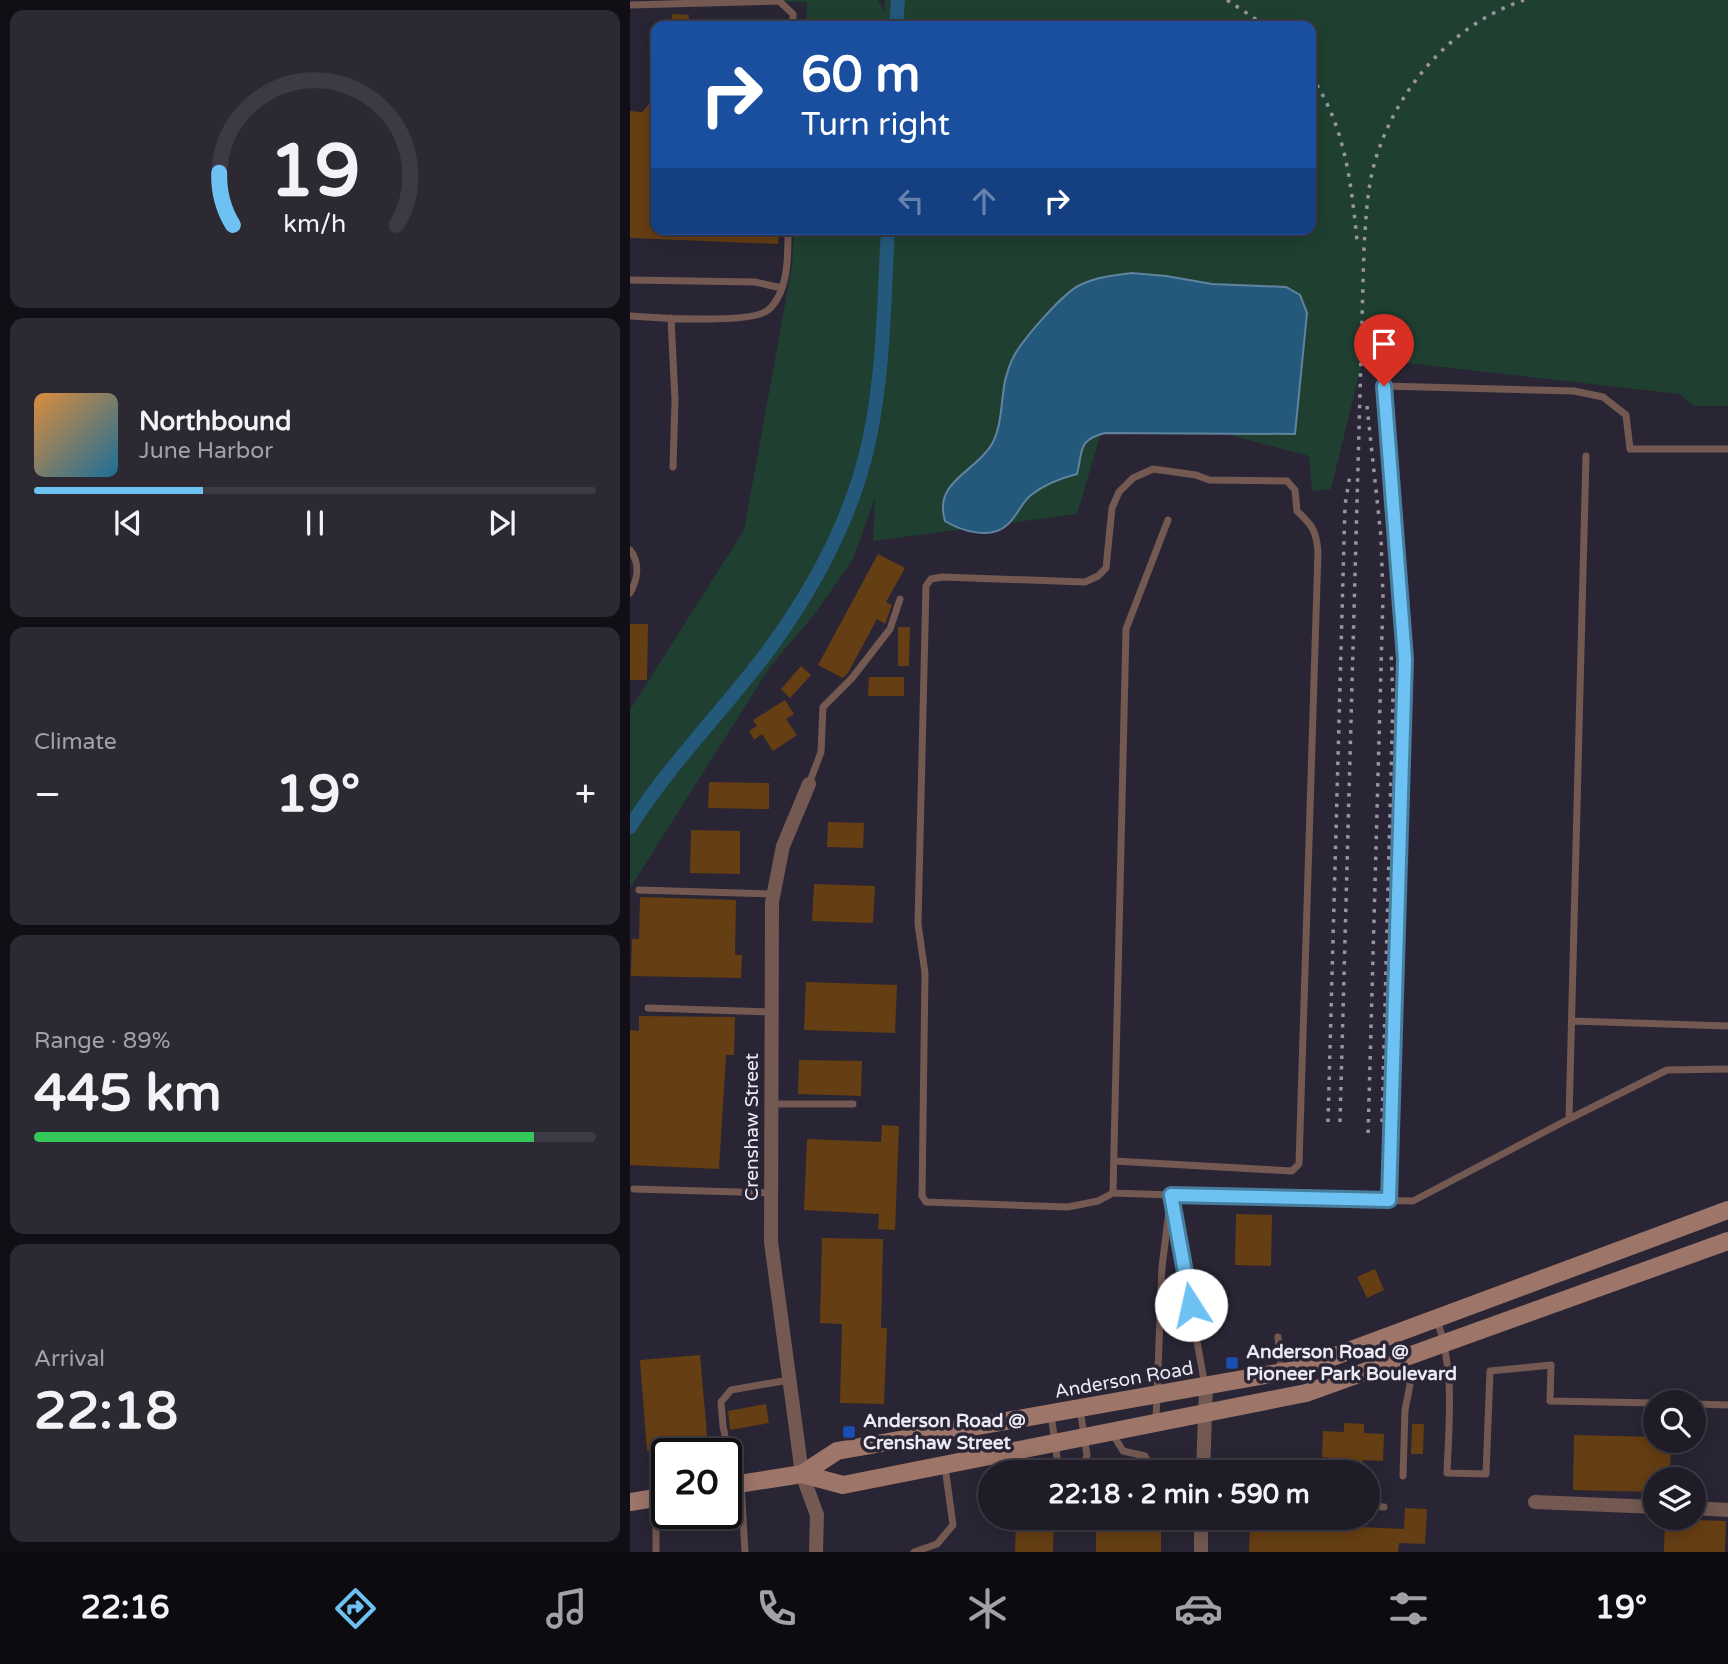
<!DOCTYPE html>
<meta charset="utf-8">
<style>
:root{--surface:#1f1c27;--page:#2c2933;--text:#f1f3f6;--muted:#a1a1a7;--line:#3c3a44;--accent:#6dc2f3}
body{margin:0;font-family:"Varela Round",sans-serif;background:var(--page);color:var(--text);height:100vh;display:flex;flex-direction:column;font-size:26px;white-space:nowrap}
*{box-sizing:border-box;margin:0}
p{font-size:23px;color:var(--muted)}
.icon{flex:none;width:38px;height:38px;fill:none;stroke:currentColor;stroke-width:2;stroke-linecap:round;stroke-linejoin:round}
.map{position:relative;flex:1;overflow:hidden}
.side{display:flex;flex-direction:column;gap:10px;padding:10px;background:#110f15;width:630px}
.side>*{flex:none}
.top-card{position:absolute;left:21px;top:21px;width:665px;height:214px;border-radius:14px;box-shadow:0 4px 18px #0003,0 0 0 2px var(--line);background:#1a4fa0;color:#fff;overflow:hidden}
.controls{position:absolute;left:1013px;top:1390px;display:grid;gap:14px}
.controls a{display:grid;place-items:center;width:63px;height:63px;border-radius:50%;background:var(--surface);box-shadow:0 4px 18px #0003,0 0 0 2px var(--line);font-size:35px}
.speed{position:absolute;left:21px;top:1438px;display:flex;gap:14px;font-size:35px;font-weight:700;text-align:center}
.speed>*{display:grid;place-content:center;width:91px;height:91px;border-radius:50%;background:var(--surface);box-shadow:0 4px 18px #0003,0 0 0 2px var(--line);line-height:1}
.speed .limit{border:4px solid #111;border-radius:10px;background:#fff;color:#111}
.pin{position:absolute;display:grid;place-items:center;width:60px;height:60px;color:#fff;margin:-72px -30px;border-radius:50% 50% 50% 0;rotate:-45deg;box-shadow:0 0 7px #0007}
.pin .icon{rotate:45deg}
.me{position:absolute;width:77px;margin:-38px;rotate:350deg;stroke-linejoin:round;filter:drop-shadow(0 0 5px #0008)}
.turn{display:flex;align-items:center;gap:24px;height:147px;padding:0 35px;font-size:32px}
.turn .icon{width:91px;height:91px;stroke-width:2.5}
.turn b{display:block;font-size:49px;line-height:60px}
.lanes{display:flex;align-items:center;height:66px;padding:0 35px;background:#0003;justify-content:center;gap:35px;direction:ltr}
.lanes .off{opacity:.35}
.big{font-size:52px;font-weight:700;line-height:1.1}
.side .tile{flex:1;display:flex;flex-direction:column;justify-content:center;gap:10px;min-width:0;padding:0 24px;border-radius:14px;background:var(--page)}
.side .dial{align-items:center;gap:0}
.dial svg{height:182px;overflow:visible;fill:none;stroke:var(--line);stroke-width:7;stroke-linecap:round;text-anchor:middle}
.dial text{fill:var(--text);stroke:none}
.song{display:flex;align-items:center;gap:21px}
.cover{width:84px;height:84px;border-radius:10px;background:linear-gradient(135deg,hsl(30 70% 55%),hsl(200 70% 35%))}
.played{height:7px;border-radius:4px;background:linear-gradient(90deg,var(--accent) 30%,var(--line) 30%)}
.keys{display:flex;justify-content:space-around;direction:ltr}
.heat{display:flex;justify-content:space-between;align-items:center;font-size:38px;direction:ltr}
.charge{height:10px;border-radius:5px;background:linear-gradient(90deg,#34c759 89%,var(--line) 0)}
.trip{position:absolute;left:348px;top:1460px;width:402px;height:70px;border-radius:35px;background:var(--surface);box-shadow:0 4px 18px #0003,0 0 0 2px var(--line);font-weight:700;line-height:70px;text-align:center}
.menu{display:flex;height:112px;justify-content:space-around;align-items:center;background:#0c0b10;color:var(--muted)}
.menu .icon{width:49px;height:49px}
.menu .selected{color:var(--accent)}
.menu b{font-size:32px;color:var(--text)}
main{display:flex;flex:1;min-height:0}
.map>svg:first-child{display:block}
</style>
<main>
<section class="side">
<div class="tile dial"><svg viewBox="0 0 100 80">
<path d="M14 69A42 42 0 1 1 86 69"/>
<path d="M14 69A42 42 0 0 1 8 46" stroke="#6dc2f3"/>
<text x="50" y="56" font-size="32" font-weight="700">19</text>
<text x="50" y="72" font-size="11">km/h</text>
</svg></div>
<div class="tile">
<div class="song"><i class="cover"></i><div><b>Northbound</b><p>June Harbor</p></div></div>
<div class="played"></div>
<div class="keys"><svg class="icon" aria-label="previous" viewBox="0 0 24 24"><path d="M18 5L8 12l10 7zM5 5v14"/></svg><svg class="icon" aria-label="pause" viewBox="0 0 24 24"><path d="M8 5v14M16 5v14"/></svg><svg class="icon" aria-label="next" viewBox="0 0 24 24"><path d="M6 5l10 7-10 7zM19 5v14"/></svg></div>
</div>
<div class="tile"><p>Climate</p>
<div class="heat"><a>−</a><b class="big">19°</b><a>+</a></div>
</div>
<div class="tile"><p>Range · 89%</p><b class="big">445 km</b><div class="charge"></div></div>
<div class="tile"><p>Arrival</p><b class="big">22:18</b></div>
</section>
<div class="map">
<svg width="1098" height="1552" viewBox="0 0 1098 1552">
<rect width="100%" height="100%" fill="#292534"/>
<path fill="#1f4031" d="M94,0H248L254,11L255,0H1098V406H1063L1049,394L733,358L701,489L682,491L679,456L480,403L447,514L243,541L245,498L223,559L187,611L140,667L0,888V710L114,530L162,266L164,229H681V26H176L177,2Z"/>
<path fill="#24597b" stroke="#60849f" stroke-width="2" d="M502,273L536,276L582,284L656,287L670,295L677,313L665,434L475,433C447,440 453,451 447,474C431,478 414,485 401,495C391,503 387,517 377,525C361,540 331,531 315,521C303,481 345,473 362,444C372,426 371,401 375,381C377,373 380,363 384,356C393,339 433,293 450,285C466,277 485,275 502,273Z"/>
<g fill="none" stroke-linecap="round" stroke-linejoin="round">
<path stroke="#24597b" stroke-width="14" d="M266,26L268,0
M0,827C40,763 96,708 141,647C185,586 223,516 239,441C254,372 254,299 258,229"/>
</g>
<path fill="#663e13" d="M42,14L59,15L58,26H41Z
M26,96V229H149L148,244L0,238V111L12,112Z
M248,554L275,568L256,602L262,605L255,624L247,619L218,673L213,678L188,665Z
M0,624H18L17,680H0Z
M268,627H280L279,666H268Z
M171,666L181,675L160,698L151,689Z
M239,677H274V696H238Z
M155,700L164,714L156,719L167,735L143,751L132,734L124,740L119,731L127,726L123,720Z
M79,782L139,783V809L78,808Z
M198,822L234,823L233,848L197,847Z
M61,830L110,831V874L60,873Z
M184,884L245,886L243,923L182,921Z
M10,897L106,900L105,955H112L111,978L1,976L2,939H9Z
M176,982L267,985L265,1033L174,1030Z
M9,1016L105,1017L104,1055H96L89,1169L0,1165V1030L9,1031Z
M169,1060L232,1061L231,1096L168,1094Z
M252,1125L269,1126L265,1230L248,1229L249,1214L174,1210L177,1139L251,1142Z
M606,1214L642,1215L641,1266L605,1265Z
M192,1238L253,1239L251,1328H257L254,1404L210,1403L212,1324L190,1323Z
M745,1269L754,1290L737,1298L727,1277Z
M70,1355L78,1446L17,1451L10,1360Z
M136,1404L139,1423L100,1430L98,1411Z
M714,1423L734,1424V1433L754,1434L753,1461L733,1460L732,1469L712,1467V1459L692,1457L693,1431L714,1432Z
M782,1424H794L793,1454H781Z
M944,1435L1026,1437V1440H1041L1040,1479H1026V1492L943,1490Z
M775,1508L797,1509L795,1544L769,1543L768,1552H619L620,1522L774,1529Z
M386,1517H422L424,1522L423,1552H385Z
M466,1517H503V1525H531V1552H466Z
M1035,1519L1096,1521L1095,1552H1034Z"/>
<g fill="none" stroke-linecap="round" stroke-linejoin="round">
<path stroke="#735952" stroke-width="7" d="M0,5L149,1L163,14V26
M0,280L125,282L152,288
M0,316C24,318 123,324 138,310C159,292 158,254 158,229
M41,318L45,400L43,467
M0,550C10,563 8,579 0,593
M179,784L191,752L193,707L222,678L260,629L270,599
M9,890L143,894
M18,1008L141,1012
M942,1021L1098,1026
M142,1104H223
M939,1119L1037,1070L1098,1069
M4,1189L141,1193
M483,1193L468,1201L438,1207L296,1202L292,1196L295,973L288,924L296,586L301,579L312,577L455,582L468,576L476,568L482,508L489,492L503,478L523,469L566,475L579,480L657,481L665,490L667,511C682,525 686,530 688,551L669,1164L662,1171L484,1161
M759,1200L775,659L754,386L944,391L973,397L996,415L1000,449H1098
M807,1320C825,1370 819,1420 817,1473L856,1474L860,1371L921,1365L920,1401L1026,1403
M765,1334L780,1385L775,1410L773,1476
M648,1337L651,1372
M575,1386L541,1195L783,1201L939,1119L956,456
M1064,1404L1098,1405
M450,1409L457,1455L452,1472
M421,1414L429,1472
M526,1420L532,1267L541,1195L483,1193L496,629L538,520
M482,1433L493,1451L515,1456L523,1472
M105,1484L93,1426L91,1402L101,1390L159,1380
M111,1484L115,1552
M738,1506L754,1507
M428,1517L433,1523L441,1524L448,1517
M552,1517L571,1518
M26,1552V1498
M284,1552L307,1544L323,1525L315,1467"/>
<path stroke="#735952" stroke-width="14" d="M179,784L153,846L142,902L141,1242L172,1474L187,1515L186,1552
M573,1472L576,1387
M905,1502L1026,1507
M1064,1508L1098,1510
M571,1552V1517"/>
<path stroke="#9d7569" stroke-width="18" d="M172,1474L207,1451L670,1369L1098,1210
M96,1486L172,1474L213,1485L676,1393L1098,1241
M0,1502L37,1496"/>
<path stroke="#9895a1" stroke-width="3.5" stroke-dasharray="3.5 7" stroke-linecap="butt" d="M597,0L636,26
M681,76C715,125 721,182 727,240
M737,406L751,537L753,597L738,1136
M698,1122L714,541L715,505L720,475
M710,1122L734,247C736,218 737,189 745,161C767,88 821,25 894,0
M752,1122L763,698L761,650"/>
</g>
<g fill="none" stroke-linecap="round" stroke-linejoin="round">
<defs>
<path id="route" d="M561,1305L541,1195L759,1200L775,659L754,386"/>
</defs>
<use href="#route" stroke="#477e9e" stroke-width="18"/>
<use href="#route" stroke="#6dc2f3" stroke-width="12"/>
</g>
<g fill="#1a4fb4" stroke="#292534" stroke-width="2.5">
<rect x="595" y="1356" width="14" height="14" rx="3.5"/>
<rect x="212" y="1425" width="14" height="14" rx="3.5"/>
</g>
<g text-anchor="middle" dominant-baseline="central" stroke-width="7" stroke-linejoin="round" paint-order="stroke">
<g font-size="19" fill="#ece9f4" stroke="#292534">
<text transform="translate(122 1127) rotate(-90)">Crenshaw Street</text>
<text transform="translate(494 1380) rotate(-10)">Anderson Road</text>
</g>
<g font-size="19" font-weight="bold" fill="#ece9f4" stroke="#292534" text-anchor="start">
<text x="616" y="1352">Anderson Road @<tspan x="616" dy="22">Pioneer Park Boulevard</tspan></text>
<text x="233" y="1421">Anderson Road @<tspan x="233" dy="22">Crenshaw Street</tspan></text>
</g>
</g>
</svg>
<div class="controls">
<a><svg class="icon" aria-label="search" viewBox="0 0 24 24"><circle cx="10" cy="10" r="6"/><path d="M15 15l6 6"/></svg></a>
<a><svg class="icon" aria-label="layers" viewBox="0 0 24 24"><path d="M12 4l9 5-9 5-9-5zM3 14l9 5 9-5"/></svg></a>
</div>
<div class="speed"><div class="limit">20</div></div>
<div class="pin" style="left:754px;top:386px;background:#d93025"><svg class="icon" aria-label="arrive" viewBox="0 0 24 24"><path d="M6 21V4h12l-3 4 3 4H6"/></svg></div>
<svg class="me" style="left:561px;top:1305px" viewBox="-20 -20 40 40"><circle r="19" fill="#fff"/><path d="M0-13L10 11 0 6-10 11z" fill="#6dc2f3"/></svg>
<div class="trip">22:18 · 2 min · 590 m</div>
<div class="top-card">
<div class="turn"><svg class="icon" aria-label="right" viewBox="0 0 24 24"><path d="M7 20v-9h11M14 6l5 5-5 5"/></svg><div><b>60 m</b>Turn right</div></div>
<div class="lanes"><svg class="icon off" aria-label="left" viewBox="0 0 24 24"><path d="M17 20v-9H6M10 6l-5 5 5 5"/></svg><svg class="icon off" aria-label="ahead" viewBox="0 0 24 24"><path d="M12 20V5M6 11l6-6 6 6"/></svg><svg class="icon" aria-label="right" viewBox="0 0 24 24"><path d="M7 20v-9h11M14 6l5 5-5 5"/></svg></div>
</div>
</div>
</main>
<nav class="menu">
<b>22:16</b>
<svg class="icon selected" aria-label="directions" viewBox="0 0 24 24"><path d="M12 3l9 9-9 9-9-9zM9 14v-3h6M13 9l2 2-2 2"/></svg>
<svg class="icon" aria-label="music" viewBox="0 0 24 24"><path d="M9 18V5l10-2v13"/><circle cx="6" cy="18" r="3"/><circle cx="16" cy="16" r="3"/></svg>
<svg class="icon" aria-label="phone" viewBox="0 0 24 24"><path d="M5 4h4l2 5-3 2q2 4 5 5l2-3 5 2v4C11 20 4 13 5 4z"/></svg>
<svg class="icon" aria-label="climate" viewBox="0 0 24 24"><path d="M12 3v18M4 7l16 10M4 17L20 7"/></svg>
<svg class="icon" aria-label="car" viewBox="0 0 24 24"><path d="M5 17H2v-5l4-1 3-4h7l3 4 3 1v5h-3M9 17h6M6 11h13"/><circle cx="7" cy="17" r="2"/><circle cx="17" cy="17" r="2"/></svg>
<svg class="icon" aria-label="filters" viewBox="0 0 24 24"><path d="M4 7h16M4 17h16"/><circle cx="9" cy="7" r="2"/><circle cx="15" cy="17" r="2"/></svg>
<b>19°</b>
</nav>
